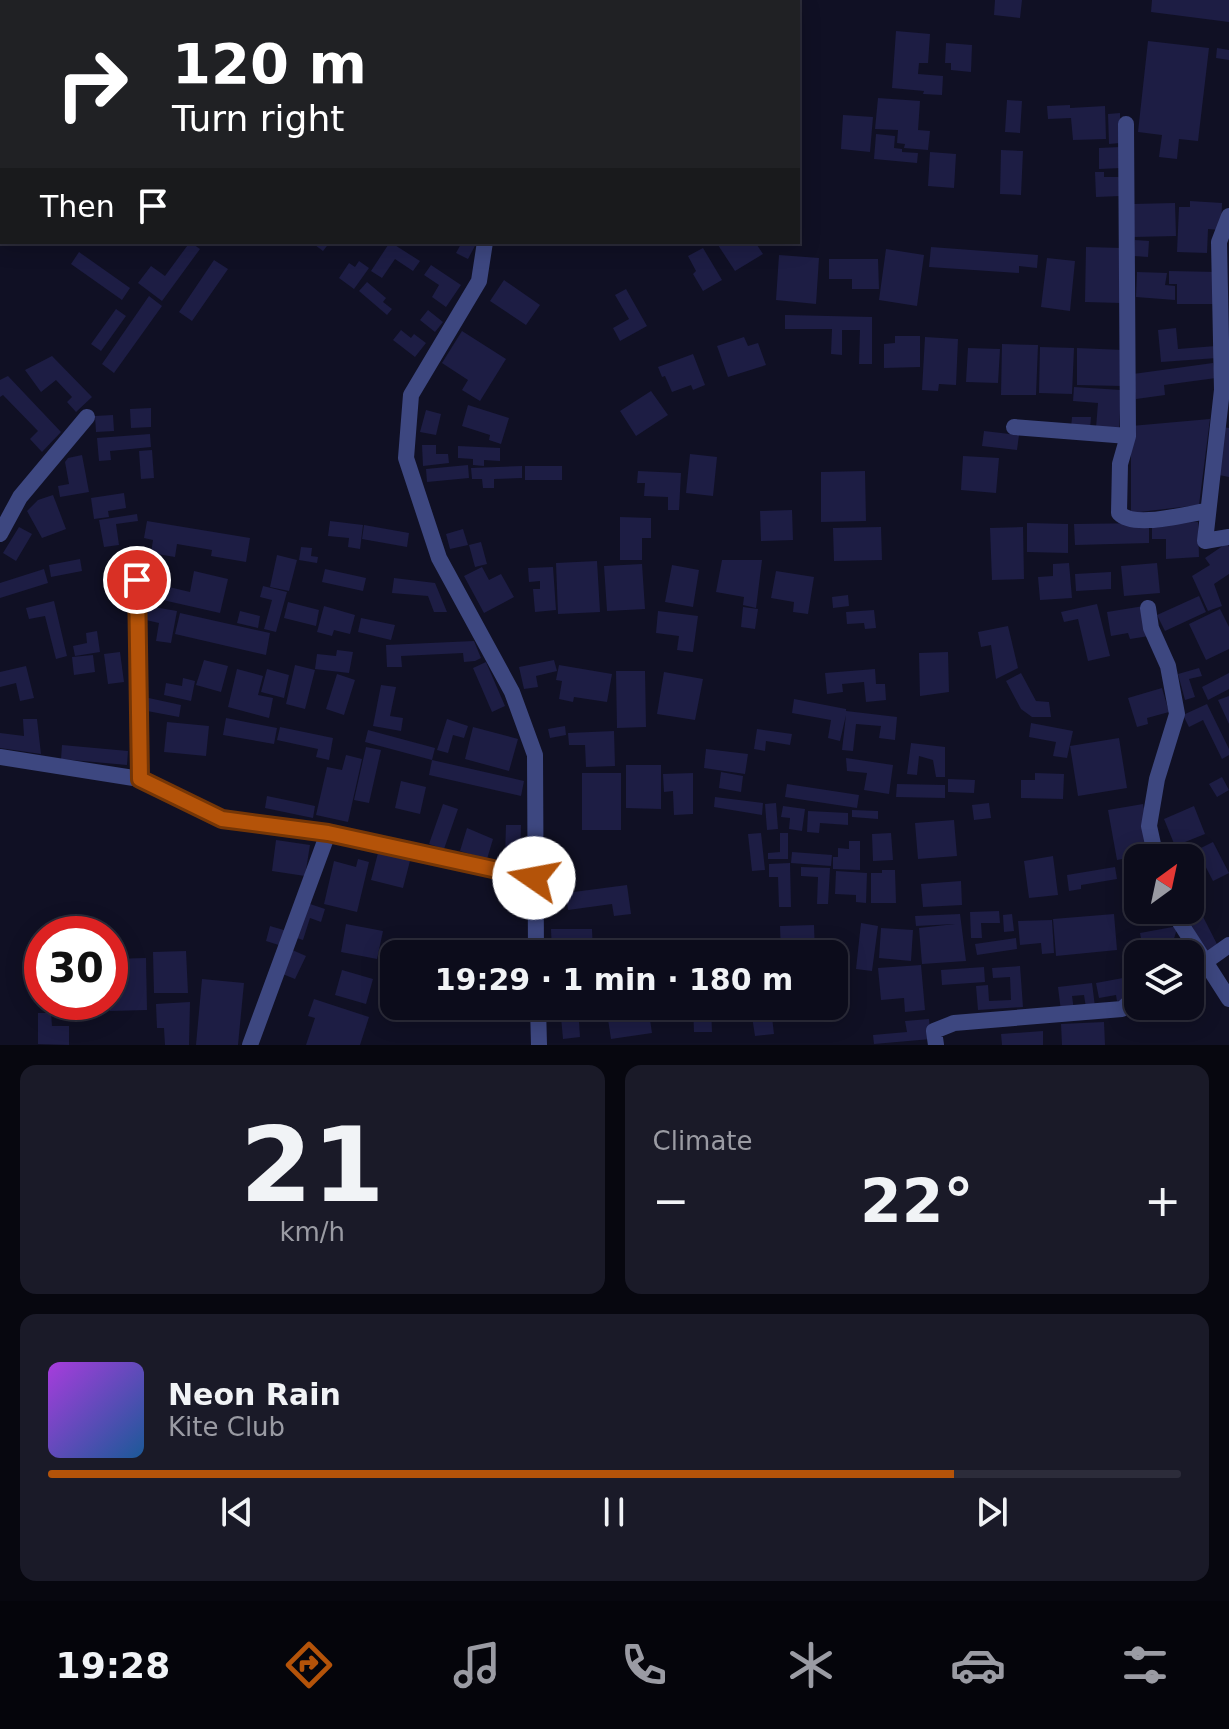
<!DOCTYPE html>
<meta charset="utf-8">
<style>
:root{--surface:#0c0c1b;--page:#1a1a28;--text:#f1f3f6;--muted:#9a9ba3;--line:#2c2c3a;--accent:#b45309}
body{margin:0;font-family:"DejaVu Sans",sans-serif;background:var(--page);color:var(--text);height:100vh;display:flex;flex-direction:column;font-size:30px;white-space:nowrap}
*{box-sizing:border-box;margin:0}
p{font-size:26px;color:var(--muted)}
.icon{flex:none;width:44px;height:44px;fill:none;stroke:currentColor;stroke-width:2;stroke-linecap:round;stroke-linejoin:round}
.map{position:relative;height:1045px;overflow:hidden}
.side{display:flex;flex-direction:column;gap:20px;padding:20px;background:#07070f;flex:1}
.side>*{flex:none}
.banner{position:absolute;left:0px;top:0px;width:800px;height:244px;box-shadow:0 4px 20px #0003,0 0 0 2px var(--line);background:#202124;color:#fff;overflow:hidden}
.needle{width:52px;rotate:33deg}
.controls{position:absolute;left:1124px;top:844px;display:grid;gap:16px}
.controls a{display:grid;place-items:center;width:80px;height:80px;border-radius:16px;background:var(--surface);box-shadow:0 4px 20px #0003,0 0 0 2px var(--line);font-size:40px}
.speed{position:absolute;left:24px;top:916px;display:flex;gap:16px;font-size:40px;font-weight:700;text-align:center}
.speed>*{display:grid;place-content:center;width:104px;height:104px;border-radius:50%;background:var(--surface);box-shadow:0 4px 20px #0003,0 0 0 2px var(--line);line-height:1}
.speed .limit{border:12px solid #d22;background:#fff;color:#111}
.pin{position:absolute;display:grid;place-items:center;width:68px;height:68px;color:#fff;margin:-34px;border:4px solid #fff;border-radius:50%;box-shadow:0 2px 8px #0007}
.me{position:absolute;width:88px;margin:-44px;rotate:282deg;stroke-linejoin:round;filter:drop-shadow(0 0 6px #0008)}
.turn{display:flex;align-items:center;gap:28px;height:168px;padding:0 40px;font-size:36px}
.turn .icon{width:104px;height:104px;stroke-width:2.5}
.turn b{display:block;font-size:56px;line-height:68px}
.then{display:flex;align-items:center;height:76px;padding:0 40px;background:#0003;gap:16px;font-size:30px}
.big{font-size:60px;font-weight:600;line-height:1.1}
.side .card{flex:1;display:flex;flex-direction:column;justify-content:center;gap:12px;min-width:0;padding:0 28px;border-radius:16px;background:var(--page)}
.side .dial{align-items:center;gap:0}
.dial b{font-size:104px;line-height:1}
.song{display:flex;align-items:center;gap:24px}
.cover{width:96px;height:96px;border-radius:12px;background:linear-gradient(135deg,hsl(280 70% 55%),hsl(210 70% 35%))}
.played{height:8px;border-radius:4px;background:linear-gradient(90deg,var(--accent) 80%,var(--line) 80%)}
.keys{display:flex;justify-content:space-around;direction:ltr}
.heat{display:flex;justify-content:space-between;align-items:center;font-size:44px;direction:ltr}
.side .tiles{flex:1;display:grid;gap:20px;grid-template-columns:1fr 1fr}
.card:last-child{grid-column:span 2}
.trip{position:absolute;left:380px;top:940px;width:468px;height:80px;border-radius:16px;background:var(--surface);box-shadow:0 4px 20px #0003,0 0 0 2px var(--line);font-weight:600;line-height:80px;text-align:center}
.dock{display:flex;height:128px;justify-content:space-around;align-items:center;background:#05050b;color:var(--muted)}
.dock .icon{width:56px;height:56px}
.dock .active{color:var(--accent)}
.dock b{font-size:36px;color:var(--text)}
.map>svg:first-child{display:block}
</style>
<div class="map">
<svg width="1229" height="1045" viewBox="0 0 1229 1045">
<rect width="100%" height="100%" fill="#101024"/>
<path fill="#1d1d44" d="M995,0H1022L1020,18L994,15Z
M1152,0H1229V22L1151,12Z
M896,31L930,34L928,63H919L918,74L943,76L942,95L923,94L924,91L892,88Z
M1148,41L1209,48L1198,141L1179,139L1177,159L1159,157L1162,135L1138,132Z
M946,43L972,45L971,72L951,70V63H945Z
M1217,48L1229,50V60L1216,58Z
M878,98L920,101L918,130L930,131L928,150L904,148L905,144L897,143L898,130L875,129Z
M1007,100L1022,101L1020,133L1005,132Z
M1070,105V108L1105,106L1106,139L1073,140L1071,118L1048,119L1047,106Z
M1120,113V143L1109,144L1108,114Z
M843,115L873,117L870,152L841,149Z
M876,134L895,136L894,148L902,149V152L918,153L917,163L874,159Z
M1120,147L1121,168L1099,169V148Z
M1001,150L1023,151L1021,195L1000,194Z
M930,152L956,154L954,188L928,186Z
M1095,172H1104V177H1119L1120,196L1096,197Z
M1190,201L1222,203L1221,230L1208,229L1207,253L1177,252L1179,207H1190Z
M1175,203L1176,236L1134,237L1133,204Z
M1135,240L1149,241L1148,257L1134,256Z
M190,242L200,249L162,301L138,283L151,266L165,276Z
M311,242H330L323,251Z
M390,242L420,261L413,271L395,259L382,278L371,271Z
M462,242H477L468,259L456,253Z
M722,242H755L763,254L735,271L718,245Z
M931,247L1038,255L1037,268L1019,266V273L929,267Z
M1086,247L1122,248L1121,303L1085,302Z
M703,248L722,280L703,291L693,274L696,271L688,256Z
M886,249L924,255L917,306L879,300Z
M79,252L130,288L122,300L71,264Z
M779,255L819,258L816,304L776,300Z
M1047,258L1075,261L1070,311L1041,307Z
M829,259H878L879,289H852V279H829Z
M214,260L228,269L192,321L179,312Z
M359,261L369,268L354,289L339,278L349,263L355,267Z
M431,265L461,285L446,307L432,297L439,285L424,275Z
M1169,271L1218,272V304H1177V284H1169Z
M1137,272L1167,273L1165,285L1175,286V300L1136,297Z
M504,280L540,305L526,325L490,301Z
M367,282L386,298L383,302L392,309L387,315L359,291Z
M626,289L647,326L620,341L613,328L629,319L615,295Z
M149,296L162,306L114,373L102,364Z
M116,309L126,316L101,351L91,344Z
M428,310L443,322L435,332L420,320Z
M785,315L872,317V364H859L860,330H842V355L831,354L832,329H785Z
M1176,328L1178,349L1216,346L1217,358L1161,362L1158,330Z
M401,330L411,338L414,334L426,343L415,357L393,340Z
M462,331L506,359L480,401L462,390L468,380L442,363Z
M895,336H920V367L884,368V344L895,343Z
M744,337L748,346L758,343L766,365L728,377L717,346Z
M925,337L958,339L956,385L939,384L938,391L922,390Z
M1002,344L1038,345L1036,395H1001Z
M1040,347L1074,348L1072,394L1039,393Z
M968,348L1000,349L998,383L966,382Z
M1077,348L1123,350L1122,386L1077,385Z
M693,354L705,385L693,390L691,385L672,392L665,376L662,377L658,367Z
M52,356L92,397L76,412L67,402L72,397L56,380L41,392L25,370Z
M1213,363L1216,378L1164,385L1165,395L1136,399L1133,374Z
M8,376L61,432L42,452L30,439L38,431L3,395L0,397V380Z
M1074,387L1121,390L1119,430L1096,428L1098,403L1073,401Z
M651,391L668,415L636,436L620,411Z
M468,405L509,418L501,444L489,440L490,435L462,426Z
M151,408V427L131,428L130,409Z
M426,410L441,414L436,435L420,432Z
M113,415L114,431L96,432L95,416Z
M1072,417H1091L1090,429L1071,428Z
M1210,419L1199,505L1131,513V426Z
M1222,427L1229,428V477L1214,474Z
M984,431L1019,435L1017,450L982,446Z
M150,434L151,447L110,451L111,460L99,461L97,438Z
M422,445H436V454H448L449,463L423,466Z
M458,446L500,448V461L484,460V466L473,465V459L458,458Z
M152,450L154,478L141,479L139,451Z
M690,454L717,457L713,496L686,493Z
M82,455L89,492L60,497L58,486L69,484L65,462L68,458Z
M963,456L999,458L996,493L961,490Z
M468,465L469,478L427,482L426,469Z
M522,466V478L494,479V488H483L482,479H472L471,468Z
M525,466H562V480H525Z
M638,471L681,473L679,510H668V497L644,496L645,483H637Z
M865,471L866,521L821,522V472Z
M124,493L126,508L108,511L109,517L94,519L91,498Z
M53,495L66,529L42,538L27,511L38,500Z
M792,510L793,540L761,541L760,511Z
M137,514L138,521L116,524L119,545L104,547L99,520Z
M620,517L651,518V538H642V560H620Z
M147,521L250,538L246,562L211,556L212,550L177,544L175,557L151,553L153,540L144,538Z
M330,521L363,525L360,549L348,547L349,538L328,536Z
M1198,522L1199,557L1166,559V539H1152V523Z
M1027,523L1068,524V553L1027,552Z
M1149,523V543L1075,545L1074,524Z
M364,525L409,533L407,547L362,539Z
M19,527L32,534L16,561L3,553Z
M881,527L882,560L834,561L833,528Z
M1023,527L1024,579L992,580L990,528Z
M463,529L468,545L450,549L446,534Z
M481,542L487,564L475,567L469,545Z
M1227,543L1229,547V574L1214,584L1222,606L1208,611L1192,576L1210,565L1205,558Z
M301,547L312,548L311,556L318,557L317,563L299,560Z
M277,555L297,560L289,591L270,587Z
M80,559L82,571L51,577L49,565Z
M722,560H762L756,608L743,605L744,597L716,592Z
M597,561L600,612L558,614L556,563Z
M1069,563L1072,598L1040,600L1038,577L1053,576V564Z
M1157,563L1160,593L1124,596L1121,566Z
M642,564L645,609L607,611L604,566Z
M672,565L699,570L693,607L665,602Z
M482,567L489,580L501,574L514,597L484,613L464,576Z
M553,567L556,610L535,612L533,589H540V581L529,582L528,568Z
M44,569L48,583L0,598V583Z
M325,569L366,578L363,591L322,582Z
M194,571L228,579L220,613L145,596L148,582L190,592Z
M776,571L814,577L808,614L793,612L794,602L771,598Z
M1111,572V589L1076,591L1075,574Z
M394,578L435,583L447,612H434L428,596L392,593Z
M263,586L287,592L276,632L264,629L272,600L260,597Z
M848,595L849,606L833,608L832,597Z
M1199,596L1206,612L1165,631L1157,615Z
M54,601L67,656L56,659L45,616L29,619L26,608Z
M288,602L319,610L316,626L284,618Z
M1097,604L1110,656L1088,661L1078,619L1064,622L1061,612Z
M148,606L177,611L171,643L156,641L159,623L146,620Z
M324,606L355,615L350,634L334,630L332,636L317,632Z
M1144,606L1149,636L1130,639L1128,633L1111,636L1107,612Z
M743,607L758,609L755,629L741,627Z
M1220,609L1229,627V649L1206,660L1189,624Z
M874,610L876,628L865,629L864,623L847,624L846,612Z
M240,611L260,616L258,628L237,623Z
M658,611L698,616L693,652L677,650L679,636L656,633Z
M180,613L270,633L266,655L175,634Z
M361,618L395,625L391,640L358,632Z
M1008,626L1018,668L996,679L991,645L981,647L978,632Z
M97,631L100,652L75,656L73,646L87,643L86,633Z
M474,641L481,658L475,661L464,662L463,653L401,656L402,667H387L386,645Z
M337,650L353,652L349,673L315,669L317,654L336,656Z
M120,652L124,682L108,684L104,654Z
M948,652L949,692L920,696L919,653Z
M93,655L95,672L74,675L72,657Z
M204,660L228,666L221,692L196,685Z
M554,660L557,671L536,676L538,687L524,689L519,667Z
M486,662L505,706L492,712L473,668Z
M295,665L315,670L305,709L286,704Z
M559,665L612,674L607,702L574,697L573,702L559,699L562,681L556,680Z
M26,666L34,698L20,701L16,683L0,687V672Z
M1199,668L1202,676L1189,679L1195,697L1185,700L1178,674Z
M237,669L263,676L258,695L273,698L269,718L228,707Z
M267,669L289,675L284,698L261,692Z
M875,669L876,684H885L886,700L866,702L864,682L842,684L843,692L827,694L825,673Z
M616,671H645L646,727L617,728Z
M664,672L703,679L695,720L657,714Z
M1021,673L1036,701L1049,702L1051,717H1032L1021,709L1006,681Z
M1229,673V689L1208,700L1202,687Z
M337,674L355,680L344,715L326,709Z
M183,678L195,681L191,701L164,695L166,683L182,686Z
M381,685L396,687L390,716L403,718L401,731L373,726Z
M1162,688L1169,712L1147,718L1148,724L1137,727L1128,698Z
M1229,696V724L1218,700Z
M144,697L181,705L179,717L142,710Z
M794,699L846,709V711L897,717L895,740L879,738L881,726L856,724L853,751L842,750L846,715L840,741L828,738L831,720L792,713Z
M1207,704L1229,749V755L1222,759L1203,720L1189,727L1183,715Z
M226,718L277,728L274,744L223,735Z
M23,719H37L41,754L0,748V733L24,736Z
M447,719L468,726L464,738L453,735L448,753L437,750Z
M167,722L209,726L206,756L164,752Z
M1031,723L1073,731L1067,758L1053,756L1056,742L1029,737Z
M565,726L566,735L550,738L548,729Z
M280,727L333,738L329,760L316,757L318,749L277,740Z
M473,727L518,739L509,771L465,759Z
M757,729L792,734L790,745L766,741L765,751L754,749Z
M368,730L435,748L432,760L365,742Z
M614,731L615,766L586,767L585,745H569L568,733Z
M1119,738L1127,788L1078,796L1070,746Z
M911,743L945,747V777H936L933,760L919,756L917,775L907,774Z
M62,745L128,751L127,765L61,759Z
M366,747L381,750L369,803L354,800Z
M706,749L748,754L745,774L704,768Z
M346,755L362,759L348,822L316,815L327,767L342,770Z
M846,758L893,765L889,794L864,790L867,773L847,771Z
M432,760L524,781L521,796L429,775Z
M626,765H661V809L626,808Z
M721,772L743,776L741,792L719,788Z
M582,773H621V830H582Z
M693,773V814L674,815L673,791L664,792L663,774Z
M1035,773L1064,774L1063,799L1021,798V780H1035Z
M1222,777L1229,790L1217,797L1209,784Z
M948,779L975,780L974,793L948,792Z
M401,781L426,787L420,814L395,808Z
M787,784L859,795L857,808L785,797Z
M897,784L945,785V798L896,797Z
M267,796L315,806L313,818L265,808Z
M715,797L763,803L762,815L714,807Z
M776,803L778,829L767,830L765,804Z
M989,803L991,818L974,820L972,805Z
M443,804L458,809L444,849L429,844Z
M1143,804L1153,853L1117,860L1108,810Z
M783,806L805,809L802,831L789,829L790,818L781,817Z
M1194,806L1205,834L1175,846L1164,819Z
M852,810L878,811V819L852,817Z
M808,811L848,813V825L820,823L819,833L807,832Z
M954,820L957,856L918,859L915,823Z
M506,825H521L520,858L505,857Z
M467,828L493,839L487,859L460,851Z
M761,833L765,870L752,871L748,834Z
M780,833H788V859H768V853L780,852Z
M891,833L893,860L873,861L872,834Z
M276,840L310,845L305,876L272,871Z
M849,841H860V870L833,869V857H838V848L849,849Z
M1213,842L1229,873L1213,881L1197,850Z
M379,849L411,857L403,888L371,880Z
M792,852L832,855L831,866L791,863Z
M1053,856L1058,895L1029,898L1024,861Z
M358,859L369,862L357,912L324,904L334,861L356,867Z
M790,863L791,907H779L778,877H769V864Z
M801,867L830,868L828,904H817L818,877L801,876Z
M1115,867L1117,879L1081,885V889L1069,891L1067,875Z
M1138,867V910H1167L1168,913L1133,921L1122,871Z
M882,870H895L896,903H871V873H882Z
M836,871L867,873L866,903L856,902V895L835,894Z
M961,881L962,905L923,907L921,884Z
M627,885L631,914L614,916L612,904L568,910L566,893Z
M304,902L325,909L321,922L310,918L303,940L294,937Z
M1196,903L1219,948L1206,954L1184,910H1190V906Z
M999,911L1000,923H981L982,938H971L970,912Z
M960,914L966,961L922,964L919,928L955,924L916,926L915,916Z
M1012,914L1014,931L1004,932L1003,915Z
M1114,914L1117,950L1056,956L1053,919Z
M1052,920L1054,953L1042,954L1041,943L1020,945L1018,921Z
M861,923L878,926L872,971L856,969Z
M346,924L383,931L377,959L341,952Z
M814,925L815,954H781L780,926Z
M270,926L287,931L282,946L266,941Z
M1178,926L1169,954H1144L1140,933Z
M881,928L913,930L911,961L879,958Z
M551,929H592L593,954H552Z
M1016,938L1017,949L977,955L975,944Z
M743,939L744,954H698L697,943Z
M290,949L306,956L295,979L280,973Z
M186,951L188,993H154L153,952Z
M146,958L147,1010L110,1011V959Z
M35,963H42V1002H34Z
M921,965L925,1010L905,1012L904,998L881,1000L878,968Z
M1020,966L1023,1007L978,1010L976,986L988,985L989,1001L1011,1000L1010,977L993,978L992,968Z
M984,967L985,982L942,985L941,970Z
M342,970L373,979L366,1004L335,995Z
M1123,978L1126,1000L1117,1001L1116,995L1099,998L1096,983Z
M202,979L244,983L238,1045H196Z
M1092,983L1095,1007L1086,1008L1084,995L1072,996L1074,1010L1061,1011L1058,987Z
M314,999L369,1017L360,1045H306L315,1018L308,1016Z
M72,1002H106V1007H72Z
M190,1002L189,1045H165L164,1028H157L156,1004Z
M560,1006H578L580,1037L563,1039Z
M606,1006H648L652,1033L611,1039Z
M693,1006H711L712,1032H694Z
M722,1006H734V1016L722,1017Z
M771,1008L774,1034L755,1036L751,1010Z
M38,1013H51L52,1026H69V1045L38,1044Z
M929,1019L931,1039L874,1044L873,1035L907,1032L905,1021Z
M1104,1022L1105,1045H1062L1061,1024Z
M1043,1031V1045H1002L1001,1034Z"/>
<g fill="none" stroke-linecap="round" stroke-linejoin="round">
<path stroke="#3d4780" stroke-width="16" d="M668,2L669,0
M1126,124L1128,436L1120,464L1119,513C1134,529 1185,514 1207,511
M1229,216L1219,242L1222,390L1205,541L1229,537
M485,242L479,281L411,395L406,458L439,558L512,692L535,755L536,954
M1014,427L1128,436
M0,534L20,497L87,417
M137,580L140,779
M1148,608L1151,628L1168,666L1177,714L1157,779L1149,826L1156,858
M0,757L140,779L222,819L328,833L534,878
M1172,910L1229,999
M1190,965L1205,962L1229,945
M538,1006L539,1045
M250,1045L328,833
M936,1045L934,1031L954,1023L1122,1009L1138,995"/>
</g>
<g fill="none" stroke-linecap="round" stroke-linejoin="round">
<defs>
<path id="route" d="M137,580L140,779L222,819L328,833L534,878"/>
</defs>
<use href="#route" stroke="#753606" stroke-width="20"/>
<use href="#route" stroke="#b45309" stroke-width="14"/>
</g>
</svg>
<div class="controls">
<a><svg class="needle" viewBox="-14 -14 28 28"><path d="M0-13l5 13h-10z" fill="#e53935"/><path d="M0 13l5-13h-10z" fill="#9a9ba3"/></svg></a>
<a><svg class="icon" aria-label="layers" viewBox="0 0 24 24"><path d="M12 4l9 5-9 5-9-5zM3 14l9 5 9-5"/></svg></a>
</div>
<div class="speed"><div class="limit">30</div></div>
<div class="pin" style="left:137px;top:580px;background:#d93025"><svg class="icon" aria-label="arrive" viewBox="0 0 24 24"><path d="M6 21V4h12l-3 4 3 4H6"/></svg></div>
<svg class="me" style="left:534px;top:878px" viewBox="-20 -20 40 40"><circle r="19" fill="#fff"/><path d="M0-13L10 11 0 6-10 11z" fill="#b45309"/></svg>
<div class="trip">19:29 · 1 min · 180 m</div>
<div class="banner">
<div class="turn"><svg class="icon" aria-label="right" viewBox="0 0 24 24"><path d="M7 20v-9h11M14 6l5 5-5 5"/></svg><div><b>120 m</b>Turn right</div></div>
<div class="then">Then<svg class="icon" aria-label="arrive" viewBox="0 0 24 24"><path d="M6 21V4h12l-3 4 3 4H6"/></svg></div>
</div>
</div>
<section class="side">
<div class="tiles">
<div class="card dial"><b>21</b><p>km/h</p></div>
<div class="card"><p>Climate</p>
<div class="heat"><a>−</a><b class="big">22°</b><a>+</a></div>
</div>
<div class="card">
<div class="song"><i class="cover"></i><div><b>Neon Rain</b><p>Kite Club</p></div></div>
<div class="played"></div>
<div class="keys"><svg class="icon" aria-label="previous" viewBox="0 0 24 24"><path d="M18 5L8 12l10 7zM5 5v14"/></svg><svg class="icon" aria-label="pause" viewBox="0 0 24 24"><path d="M8 5v14M16 5v14"/></svg><svg class="icon" aria-label="next" viewBox="0 0 24 24"><path d="M6 5l10 7-10 7zM19 5v14"/></svg></div>
</div>
</div>
</section>
<nav class="dock">
<b>19:28</b>
<svg class="icon active" aria-label="directions" viewBox="0 0 24 24"><path d="M12 3l9 9-9 9-9-9zM9 14v-3h6M13 9l2 2-2 2"/></svg>
<svg class="icon" aria-label="music" viewBox="0 0 24 24"><path d="M9 18V5l10-2v13"/><circle cx="6" cy="18" r="3"/><circle cx="16" cy="16" r="3"/></svg>
<svg class="icon" aria-label="phone" viewBox="0 0 24 24"><path d="M5 4h4l2 5-3 2q2 4 5 5l2-3 5 2v4C11 20 4 13 5 4z"/></svg>
<svg class="icon" aria-label="climate" viewBox="0 0 24 24"><path d="M12 3v18M4 7l16 10M4 17L20 7"/></svg>
<svg class="icon" aria-label="car" viewBox="0 0 24 24"><path d="M5 17H2v-5l4-1 3-4h7l3 4 3 1v5h-3M9 17h6M6 11h13"/><circle cx="7" cy="17" r="2"/><circle cx="17" cy="17" r="2"/></svg>
<svg class="icon" aria-label="filters" viewBox="0 0 24 24"><path d="M4 7h16M4 17h16"/><circle cx="9" cy="7" r="2"/><circle cx="15" cy="17" r="2"/></svg>
</nav>
